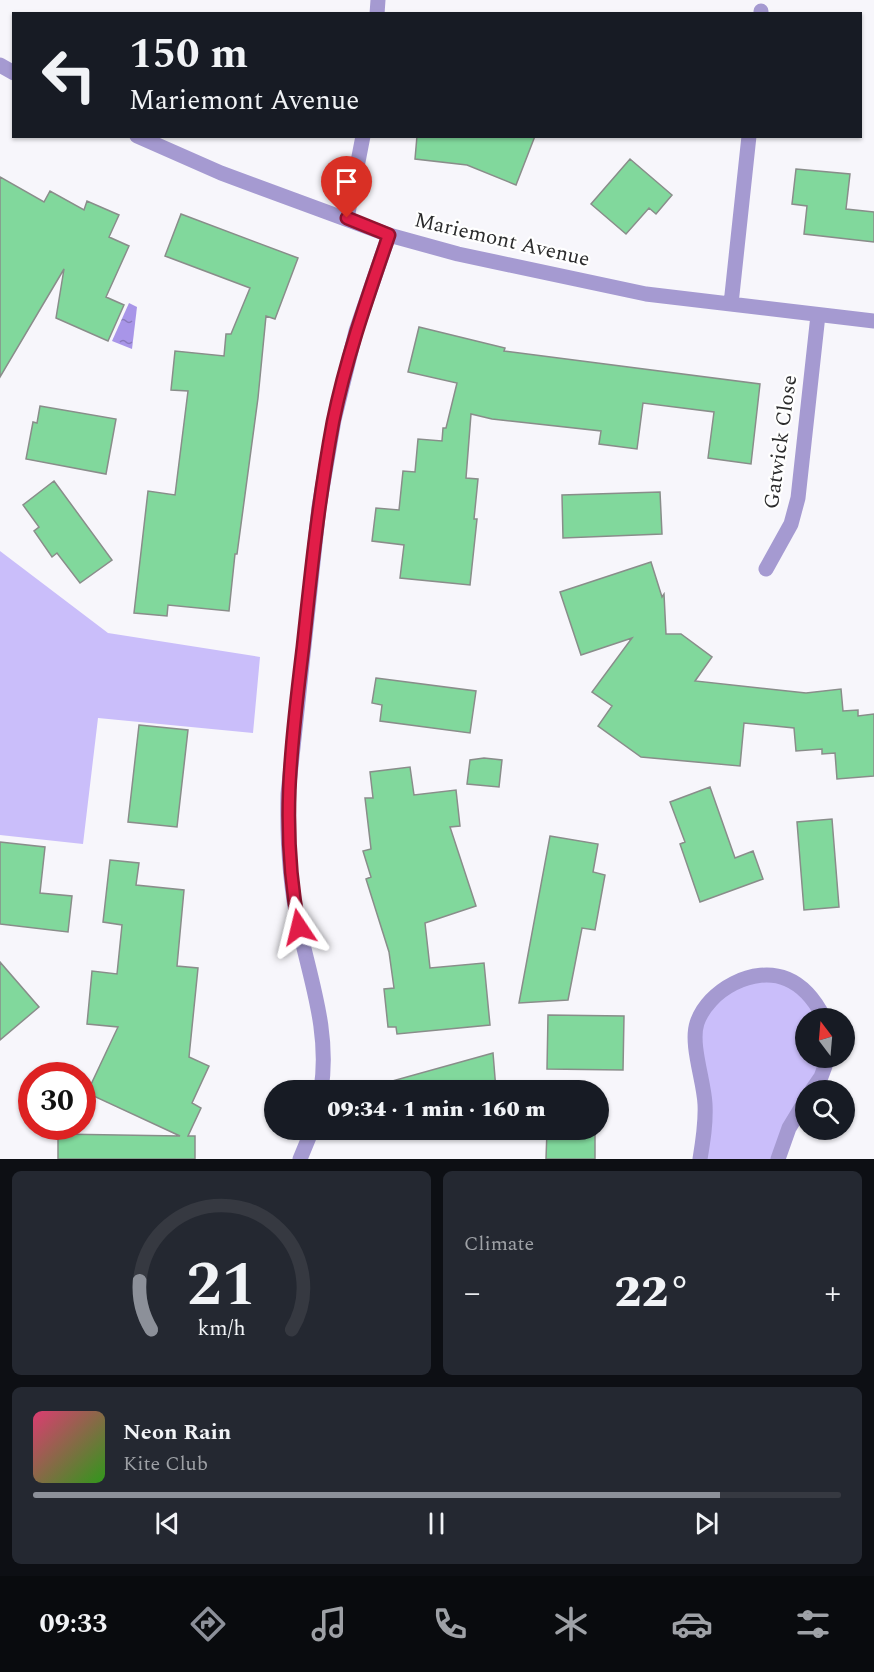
<!DOCTYPE html>
<meta charset="utf-8">
<style>
:root{--surface:#171b24;--page:#242831;--text:#f1f3f6;--muted:#9ea1a6;--line:#363941;--accent:#8c9099}
body{margin:0;font-family:Spectral,serif;background:var(--page);color:var(--text);height:100vh;display:flex;flex-direction:column;font-size:22px;white-space:nowrap}
*{box-sizing:border-box;margin:0}
p{font-size:20px;color:var(--muted)}
.icon{flex:none;width:33px;height:33px;fill:none;stroke:currentColor;stroke-width:2;stroke-linecap:round;stroke-linejoin:round}
.map{position:relative;height:1159px;overflow:hidden}
.sheet{display:flex;flex-direction:column;gap:12px;padding:12px;background:#0d0f14;flex:1}
.sheet>*{flex:none}
.banner{position:absolute;left:12px;top:12px;width:850px;height:126px;border-radius:0px;box-shadow:0 2px 4px #0004;background:#171b24;color:var(--text);overflow:hidden}
.needle{width:39px;rotate:344deg}
.fabs{position:absolute;left:795px;top:1008px;display:grid;gap:12px}
.fabs a{display:grid;place-items:center;width:60px;height:60px;border-radius:50%;background:var(--surface);box-shadow:0 2px 4px #0004;font-size:30px}
.speed{position:absolute;left:18px;top:1062px;display:flex;gap:12px;font-size:30px;font-weight:700;text-align:center}
.speed>*{display:grid;place-content:center;width:78px;height:78px;border-radius:50%;background:var(--surface);box-shadow:0 2px 4px #0004;line-height:1}
.speed .limit{border:9px solid #d22;background:#fff;color:#111}
.pin{position:absolute;display:grid;place-items:center;width:51px;height:51px;color:#fff;margin:-62px -26px;border-radius:50% 50% 50% 0;rotate:-45deg;box-shadow:0 0 6px #0007}
.pin .icon{rotate:45deg}
.me{position:absolute;width:66px;margin:-33px;rotate:350deg;stroke-linejoin:round;filter:drop-shadow(0 0 4px #0008)}
.turn{display:flex;align-items:center;gap:21px;height:126px;padding:0 18px;font-size:27px}
.turn .icon{width:78px;height:78px;stroke-width:2.5}
.turn b{display:block;font-size:42px;line-height:51px}
.big{font-size:45px;font-weight:800;line-height:1.1}
.sheet .card{flex:1;display:flex;flex-direction:column;justify-content:center;gap:9px;min-width:0;padding:0 21px;border-radius:9px;background:var(--page)}
.sheet .dial{align-items:center;gap:0}
.dial svg{height:156px;overflow:visible;fill:none;stroke:var(--line);stroke-width:7;stroke-linecap:round;text-anchor:middle}
.dial text{fill:var(--text);stroke:none}
.song{display:flex;align-items:center;gap:18px}
.cover{width:72px;height:72px;border-radius:9px;background:linear-gradient(135deg,hsl(340 70% 55%),hsl(110 70% 35%))}
.played{height:6px;border-radius:3px;background:linear-gradient(90deg,var(--accent) 85%,var(--line) 85%)}
.keys{display:flex;justify-content:space-around;direction:ltr}
.heat{display:flex;justify-content:space-between;align-items:center;font-size:33px;direction:ltr}
.sheet .tiles{flex:1;display:grid;gap:12px;grid-template-columns:1fr 1fr}
.card:last-child{grid-column:span 2}
.trip{position:absolute;left:264px;top:1080px;width:345px;height:60px;border-radius:30px;background:var(--surface);box-shadow:0 2px 4px #0004;font-weight:800;line-height:60px;text-align:center}
.menu{display:flex;height:96px;justify-content:space-around;align-items:center;background:#090b0e;color:var(--muted)}
.menu .icon{width:42px;height:42px}
.menu .selected{color:var(--accent)}
.menu b{font-size:27px;color:var(--text)}
.map>svg:first-child{display:block}
</style>
<div class="map">
<svg width="874" height="1159" viewBox="0 0 874 1159">
<defs>
<pattern id="water-ripples" width="26" height="14" patternUnits="userSpaceOnUse" patternTransform="scale(1.5)"><rect width="26" height="14" fill="#a895e8"/><path d="M2 4q2-2 4 0t4 0M15 11q2-2 4 0t4 0" fill="none" stroke="#897abc"/></pattern>
</defs>
<rect width="100%" height="100%" fill="#f7f6fb"/>
<path fill="#cabefa" d="M0,551L108,633L260,657L253,733L98,718L83,844L0,835Z
M787,979L824,1018H806V1058H828L778,1159H700L699,1062L704,1009L732,985Z"/>
<path fill="url(#water-ripples)" d="M129,303L137,307L132,349L112,341Z"/>
<path fill="#81d89c" stroke="#898d8a" stroke-width="1.5" d="M417,136H535L516,185L467,165L415,159Z
M630,159L672,195L656,214L649,208L626,234L591,204Z
M796,169L850,174L846,209L874,212V242L804,234L807,206L792,204Z
M0,177L44,202L50,191L84,210L87,201L119,215L109,237L129,246L106,297L124,305L108,341L56,318L64,269L0,377Z
M181,214L298,258L275,319L266,316L258,398L237,554H235L229,611L168,605L167,616L134,613L148,491L175,495L188,391L171,390L175,351L224,356L226,334H231L250,288L165,256Z
M419,327L505,348L504,351L760,384L751,464L708,458L714,412L643,403L637,449L599,444L601,431L492,419L471,414L466,478L478,479L474,519H477L470,585L400,578L404,545L372,541L376,508L399,510L403,471L415,472L418,439L442,441L443,428H446L457,383L408,372Z
M40,406L116,419L106,474L26,459L33,422L37,423Z
M54,481L112,560L80,583L57,553L52,557L34,531L39,527L23,505Z
M660,492L662,534L563,538L562,495Z
M651,562L662,597L664,594L666,634H681L712,657L695,681L806,693L841,689L843,711L858,710V716L874,714V776L837,779L835,753L822,754V749L796,751L794,728L744,723L740,766L641,757L598,726L612,706L592,692L632,638L581,655L560,592Z
M376,678L476,691L470,733L380,721L382,705L372,703Z
M139,725L188,730L177,827L128,822Z
M484,758L502,760L499,787L467,784L470,760Z
M410,767L414,795L456,790L460,826L450,827L476,906L425,923L430,968L484,963L490,1025L397,1034L396,1027H388L384,989L394,988L389,952L366,879L371,877L363,851L371,849L365,798H373L370,772Z
M710,787L735,858L753,851L763,879L700,902L680,844L685,842L670,802Z
M832,819L839,907L804,910L797,822Z
M550,836L598,844L593,872L605,875L595,930L582,928L568,1000L519,1003Z
M0,842L45,847L40,893L72,896L68,932L0,924Z
M110,860L139,863L136,885L184,890L177,966L198,968L189,1057L209,1066L192,1103L201,1108L188,1136H195V1159H58V1134L180,1136L87,1093L118,1027L87,1024L92,971L117,974L122,925L103,922Z
M0,962L39,1007L0,1040Z
M548,1015L624,1016L623,1070L547,1069Z
M493,1053L496,1090H386L385,1083Z
M547,1130H595V1159H546Z"/>
<g fill="none" stroke-linecap="round" stroke-linejoin="round">
<path stroke="#a59ad1" stroke-width="15" d="M377,14L378,0
M761,14V11
M0,65L14,73
M137,136L221,173L389,235L458,254L646,294L874,321
M347,218L363,136
M731,304L749,136
M766,569L791,524L798,498L818,315
M321,1090C330,1033 311,982 299,927C289,882 287,839 288,794L319,507L334,420L356,331L389,235
M812,1090L821,1077L828,1058
M300,1159L312,1130
M700,1159C703,1141 706,1123 705,1104C704,1081 690,1044 697,1023C708,990 754,965 787,979C804,986 816,1002 824,1018
M778,1159L789,1128L806,1100"/>
</g>
<g fill="none" stroke-linecap="round" stroke-linejoin="round">
<defs>
<path id="route" d="M299,927C280,829 291,745 303,647C311,572 319,497 333,422C346,358 368,296 389,235L347,218"/>
</defs>
<use href="#route" stroke="#92132f" stroke-width="15"/>
<use href="#route" stroke="#e11d48" stroke-width="10"/>
</g>
<g text-anchor="middle" dominant-baseline="central" stroke-width="4.5" stroke-linejoin="round" paint-order="stroke">
<g font-size="21" fill="#2b2b2c" stroke="#fff">
<text transform="translate(502 240) rotate(13)">Mariemont Avenue</text>
<text transform="translate(781 442) rotate(-82)">Gatwick Close</text>
</g>
</g>
</svg>
<div class="fabs">
<a><svg class="needle" viewBox="-14 -14 28 28"><path d="M0-13l5 13h-10z" fill="#e53935"/><path d="M0 13l5-13h-10z" fill="#9ea1a6"/></svg></a>
<a><svg class="icon" aria-label="search" viewBox="0 0 24 24"><circle cx="10" cy="10" r="6"/><path d="M15 15l6 6"/></svg></a>
</div>
<div class="speed"><div class="limit">30</div></div>
<div class="pin" style="left:347px;top:218px;background:#d93025"><svg class="icon" aria-label="arrive" viewBox="0 0 24 24"><path d="M6 21V4h12l-3 4 3 4H6"/></svg></div>
<svg class="me" style="left:299px;top:927px" viewBox="-20 -20 40 40"><path d="M0-17L14 15 0 8-14 15z" fill="#e11d48" stroke="#fff" stroke-width="4"/></svg>
<div class="trip">09:34 · 1 min · 160 m</div>
<div class="banner">
<div class="turn"><svg class="icon" aria-label="left" viewBox="0 0 24 24"><path d="M17 20v-9H6M10 6l-5 5 5 5"/></svg><div><b>150 m</b>Mariemont Avenue</div></div>
</div>
</div>
<section class="sheet">
<div class="tiles">
<div class="card dial"><svg viewBox="0 0 100 80">
<path d="M14 69A42 42 0 1 1 86 69"/>
<path d="M14 69A42 42 0 0 1 8 44" stroke="#8c9099"/>
<text x="50" y="56" font-size="32" font-weight="700">21</text>
<text x="50" y="72" font-size="11">km/h</text>
</svg></div>
<div class="card"><p>Climate</p>
<div class="heat"><a>−</a><b class="big">22°</b><a>+</a></div>
</div>
<div class="card">
<div class="song"><i class="cover"></i><div><b>Neon Rain</b><p>Kite Club</p></div></div>
<div class="played"></div>
<div class="keys"><svg class="icon" aria-label="previous" viewBox="0 0 24 24"><path d="M18 5L8 12l10 7zM5 5v14"/></svg><svg class="icon" aria-label="pause" viewBox="0 0 24 24"><path d="M8 5v14M16 5v14"/></svg><svg class="icon" aria-label="next" viewBox="0 0 24 24"><path d="M6 5l10 7-10 7zM19 5v14"/></svg></div>
</div>
</div>
</section>
<nav class="menu">
<b>09:33</b>
<svg class="icon selected" aria-label="directions" viewBox="0 0 24 24"><path d="M12 3l9 9-9 9-9-9zM9 14v-3h6M13 9l2 2-2 2"/></svg>
<svg class="icon" aria-label="music" viewBox="0 0 24 24"><path d="M9 18V5l10-2v13"/><circle cx="6" cy="18" r="3"/><circle cx="16" cy="16" r="3"/></svg>
<svg class="icon" aria-label="phone" viewBox="0 0 24 24"><path d="M5 4h4l2 5-3 2q2 4 5 5l2-3 5 2v4C11 20 4 13 5 4z"/></svg>
<svg class="icon" aria-label="climate" viewBox="0 0 24 24"><path d="M12 3v18M4 7l16 10M4 17L20 7"/></svg>
<svg class="icon" aria-label="car" viewBox="0 0 24 24"><path d="M5 17H2v-5l4-1 3-4h7l3 4 3 1v5h-3M9 17h6M6 11h13"/><circle cx="7" cy="17" r="2"/><circle cx="17" cy="17" r="2"/></svg>
<svg class="icon" aria-label="filters" viewBox="0 0 24 24"><path d="M4 7h16M4 17h16"/><circle cx="9" cy="7" r="2"/><circle cx="15" cy="17" r="2"/></svg>
</nav>
